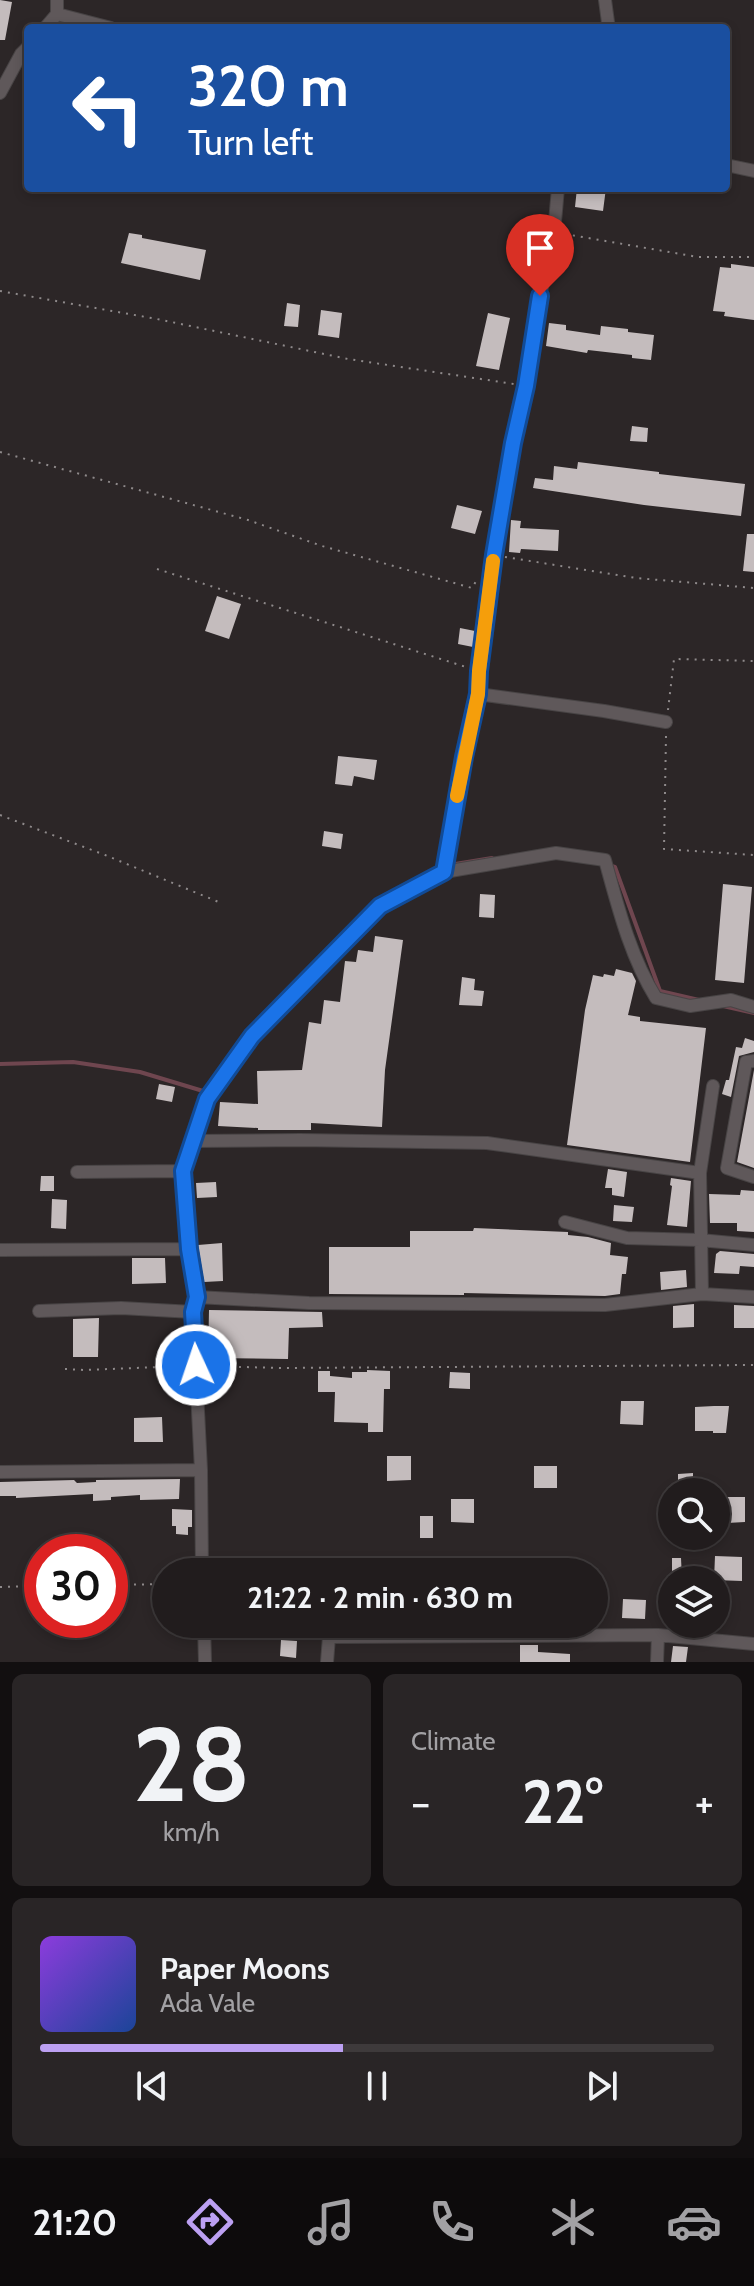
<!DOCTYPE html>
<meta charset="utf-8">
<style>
:root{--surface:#211c1d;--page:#292526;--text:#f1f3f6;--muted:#a2a1a4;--line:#3e3a3b;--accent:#bca0f2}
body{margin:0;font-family:Cabin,sans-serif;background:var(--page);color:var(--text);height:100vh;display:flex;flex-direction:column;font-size:30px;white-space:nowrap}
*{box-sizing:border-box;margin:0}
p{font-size:26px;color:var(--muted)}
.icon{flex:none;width:44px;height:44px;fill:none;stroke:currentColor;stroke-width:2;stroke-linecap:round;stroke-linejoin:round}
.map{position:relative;height:1662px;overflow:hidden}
.panel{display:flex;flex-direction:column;gap:12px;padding:12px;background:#120f10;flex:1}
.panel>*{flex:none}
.guide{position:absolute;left:24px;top:24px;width:706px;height:168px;border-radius:8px;box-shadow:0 4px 12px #0003,0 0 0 2px var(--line);background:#1a4fa0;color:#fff;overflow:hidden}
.fabs{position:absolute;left:658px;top:1478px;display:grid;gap:16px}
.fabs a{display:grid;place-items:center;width:72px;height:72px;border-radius:50%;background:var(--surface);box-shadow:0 4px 12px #0003,0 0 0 2px var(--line);font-size:40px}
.speed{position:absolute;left:24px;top:1534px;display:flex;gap:16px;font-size:40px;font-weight:700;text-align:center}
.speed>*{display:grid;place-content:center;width:104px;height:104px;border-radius:50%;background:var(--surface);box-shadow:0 4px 12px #0003,0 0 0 2px var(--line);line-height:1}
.speed .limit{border:12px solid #d22;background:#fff;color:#111}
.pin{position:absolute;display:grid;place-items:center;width:68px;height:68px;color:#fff;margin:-82px -34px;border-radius:50% 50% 50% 0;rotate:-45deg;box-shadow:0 0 8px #0007}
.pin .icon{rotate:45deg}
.me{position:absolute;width:88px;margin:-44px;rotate:357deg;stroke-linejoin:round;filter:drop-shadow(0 0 6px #0008)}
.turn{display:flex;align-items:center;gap:28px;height:168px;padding:0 32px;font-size:36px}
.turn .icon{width:104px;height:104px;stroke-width:2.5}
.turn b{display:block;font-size:56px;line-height:68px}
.big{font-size:60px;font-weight:700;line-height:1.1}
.panel .tile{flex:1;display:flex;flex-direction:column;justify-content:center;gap:12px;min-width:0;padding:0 28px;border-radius:12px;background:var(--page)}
.panel .dial{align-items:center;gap:0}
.dial b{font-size:104px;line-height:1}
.song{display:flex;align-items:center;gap:24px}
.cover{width:96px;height:96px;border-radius:12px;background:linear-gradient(135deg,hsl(270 70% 55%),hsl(220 70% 35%))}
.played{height:8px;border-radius:4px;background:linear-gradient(90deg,var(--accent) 45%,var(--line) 45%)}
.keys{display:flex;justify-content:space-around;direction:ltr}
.heat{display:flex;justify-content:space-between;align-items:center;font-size:44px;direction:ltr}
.panel .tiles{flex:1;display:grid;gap:12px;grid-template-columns:1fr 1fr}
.tile:last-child{grid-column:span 2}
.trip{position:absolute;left:152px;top:1558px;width:456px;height:80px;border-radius:40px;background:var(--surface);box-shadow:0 4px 12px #0003,0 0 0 2px var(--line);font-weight:700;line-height:80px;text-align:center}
.tabs{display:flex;height:128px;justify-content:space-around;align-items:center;background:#0d0b0c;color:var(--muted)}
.tabs .icon{width:56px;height:56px}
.tabs .selected{color:var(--accent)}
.tabs b{font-size:36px;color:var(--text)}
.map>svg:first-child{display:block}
</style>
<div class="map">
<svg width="754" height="1662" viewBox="0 0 754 1662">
<rect width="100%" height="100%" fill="#2c2627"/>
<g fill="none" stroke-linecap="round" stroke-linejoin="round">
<path stroke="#6f464f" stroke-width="4" d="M449,865L492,858
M608,865L615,867L660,991L699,1000
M723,1006L754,1013
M0,1064L73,1062L140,1072L203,1091L214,1081"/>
</g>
<path fill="#c4bcbd" d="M0,0L12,2L5,40H0Z
M577,188H606L603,211L575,207Z
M129,233L142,235V238L206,250L200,280L121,263Z
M731,264L754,267V320L724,316L725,312L713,311L720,267L731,268Z
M287,303L300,305L298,327L284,326Z
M321,310L342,313L339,338L318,335Z
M488,313L510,318L499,370L476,366Z
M549,323L566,325V330L600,335L601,326L628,329V332L654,335L651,360L632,358V355L588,350L587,353L546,346Z
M632,426L648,428L647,442L630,441Z
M578,462L659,472V474L745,484L741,516L644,505L533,488L535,478L553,480L554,466L577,469Z
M457,505L482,511L475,534L451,528Z
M511,520L521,521L520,528L559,530L558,551L521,549L520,553L509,552Z
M747,534H754V572L743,571Z
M217,596L241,604L229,639L205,631Z
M460,628L475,631L473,647L458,644Z
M338,756L377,760L374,780L354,776L352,786L335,784Z
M324,831L343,834L341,849L322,846Z
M723,884L752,887L744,983L715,980Z
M480,894L495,895L494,918L479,917Z
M375,936L403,940L385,1070L382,1127L311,1123V1130H258V1128L218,1126L220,1102L258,1104L257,1071L302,1070L309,1022L321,1024L324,1000L340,1002L345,961L356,962L358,950L373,952Z
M616,969L632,973L636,981L628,1015L640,1017V1021L706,1028L690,1162L567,1145L585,1010L593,975L603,977L604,974L614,976Z
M462,977L475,979L474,990L484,991L482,1006L459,1005Z
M745,1038L754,1041V1052L739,1056L731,1097L722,1094L726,1080H729L736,1047L742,1048Z
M754,1070V1168L737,1162Z
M159,1084L175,1087L172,1102L156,1099Z
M608,1169L627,1172L624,1197L612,1195V1188H605Z
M41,1176H54V1191H40Z
M671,1178L691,1181L687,1227L667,1225L672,1186L670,1185Z
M216,1182L217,1197L197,1198L196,1183Z
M741,1190L754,1191V1232L737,1231V1223H710L709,1194L740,1195Z
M52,1199L67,1200L66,1229L51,1228Z
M614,1205L634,1207L632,1222L613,1221Z
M474,1228L568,1232V1235L588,1237L611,1243L610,1255L628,1257L626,1274H622L620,1294L605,1296L464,1293V1295L329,1294V1247H410V1231H473Z
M222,1243L223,1281L204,1282L198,1245Z
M720,1251L754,1254V1267L740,1266L739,1274L714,1273L716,1254Z
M132,1258H165L166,1283L132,1284Z
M686,1270L687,1287L661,1290L660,1272Z
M694,1304V1327L673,1328V1306Z
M734,1305L754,1306V1328H734Z
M209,1310L322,1312L323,1327L289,1328L288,1359L208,1358Z
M99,1318L98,1357H73V1319Z
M367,1370L390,1371V1389H384L383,1432H368V1423L334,1422L335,1392H318V1371H330V1376L352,1378V1372H367Z
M450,1372L470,1373V1389L449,1388Z
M621,1401H644L643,1425L620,1424Z
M714,1406H729L726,1433H713V1431H695V1407Z
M162,1417L163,1442H134V1418Z
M387,1456H411V1480L387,1481Z
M534,1466H557V1488H534Z
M693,1473V1492H678V1474Z
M180,1479L179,1499L140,1500V1495L111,1497V1500L93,1501V1494L16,1498V1496H0V1482L74,1480L77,1483L96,1482V1480Z
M727,1497H745V1522L727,1523Z
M451,1499H474V1523L451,1522Z
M172,1509L192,1510V1527H188V1535L176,1534V1526H172Z
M420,1516H433V1538H420Z
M715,1556L742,1557V1581L714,1580Z
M672,1558H681L682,1579H672Z
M623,1599L646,1600L645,1619L622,1618Z
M281,1640L297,1641L296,1658L280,1656Z
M520,1645H538V1652L570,1654V1662H520Z
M673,1646L688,1647L686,1662H671Z"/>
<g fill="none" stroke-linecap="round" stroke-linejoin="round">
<defs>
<path id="minor" d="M57,0V14L111,28
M605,0L608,22L606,28
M45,28L57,14
M0,93L21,54L28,47
M726,165L754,171
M478,694L604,711L666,722
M444,872L464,757L478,694L479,671L494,555L513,443L526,386L540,296L554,233L558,188
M754,1061L746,1062L727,1168L754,1177
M193,1141L300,1140L487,1143L700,1173
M77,1172L183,1171
M565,1222L627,1238L700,1240L754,1245
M0,1250L189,1249
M702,1294L700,1173L713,1086
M197,1297L309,1303L605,1305L702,1294L754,1297
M39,1311L121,1308L193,1312
M0,1472L201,1470
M202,1572L201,1470L193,1312L197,1297L189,1249L183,1171L207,1099L252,1036L380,906L444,872L556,853L605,860C618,907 630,956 656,998L690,1006L731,1000L754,1007
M204,1624L205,1662
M327,1662L329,1637L658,1635L754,1644
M657,1662L658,1635"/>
</defs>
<use href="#minor" stroke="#484445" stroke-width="14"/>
<path stroke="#8f8a8b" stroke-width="2" stroke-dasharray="2 6" stroke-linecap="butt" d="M565,234L698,257H754
M0,291L157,319L348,359L514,384
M0,452L248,520L322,546L472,588L478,578
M505,557L636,578L754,588
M157,569L466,667
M668,710L674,659L754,661
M666,736L664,849L754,855
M0,815L105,855L221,903
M207,1366L279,1368L754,1365
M65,1369L85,1370L185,1366
M110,1585L166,1584
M0,1587L42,1586"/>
<use href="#minor" stroke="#5f585a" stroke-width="12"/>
</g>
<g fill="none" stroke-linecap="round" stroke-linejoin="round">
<defs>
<path id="route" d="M196,1365L193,1312L197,1297L189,1249L183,1171L207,1099L252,1036L380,906L444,872L464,757L478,694L479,671L494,555L513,443L526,386L540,296"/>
</defs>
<use href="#route" stroke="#114b97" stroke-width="20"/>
<use href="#route" stroke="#1a73e8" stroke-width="14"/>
<path stroke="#f59e0b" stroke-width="14" d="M457,796L478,694L479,671L493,561"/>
</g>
</svg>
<div class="fabs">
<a><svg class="icon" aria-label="search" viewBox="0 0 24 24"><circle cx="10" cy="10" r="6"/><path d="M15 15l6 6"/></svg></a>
<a><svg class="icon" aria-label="layers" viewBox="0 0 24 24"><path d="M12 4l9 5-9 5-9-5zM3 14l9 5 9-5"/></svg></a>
</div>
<div class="speed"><div class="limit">30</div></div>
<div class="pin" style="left:540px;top:296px;background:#d93025"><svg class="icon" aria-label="arrive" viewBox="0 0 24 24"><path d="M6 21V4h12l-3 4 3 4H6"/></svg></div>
<svg class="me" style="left:196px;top:1365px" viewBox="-20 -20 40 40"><circle r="17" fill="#1a73e8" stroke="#fff" stroke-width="3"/><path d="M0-11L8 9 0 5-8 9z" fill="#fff"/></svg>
<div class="trip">21:22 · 2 min · 630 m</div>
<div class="guide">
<div class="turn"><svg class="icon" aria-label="left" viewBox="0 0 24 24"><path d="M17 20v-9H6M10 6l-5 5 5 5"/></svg><div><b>320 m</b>Turn left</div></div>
</div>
</div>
<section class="panel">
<div class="tiles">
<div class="tile dial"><b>28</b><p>km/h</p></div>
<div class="tile"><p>Climate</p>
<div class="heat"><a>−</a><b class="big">22°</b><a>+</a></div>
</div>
<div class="tile">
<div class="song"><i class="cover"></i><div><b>Paper Moons</b><p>Ada Vale</p></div></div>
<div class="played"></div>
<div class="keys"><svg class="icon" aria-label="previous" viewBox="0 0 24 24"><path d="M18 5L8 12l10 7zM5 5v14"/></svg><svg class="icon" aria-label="pause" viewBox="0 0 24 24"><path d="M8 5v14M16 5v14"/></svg><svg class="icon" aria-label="next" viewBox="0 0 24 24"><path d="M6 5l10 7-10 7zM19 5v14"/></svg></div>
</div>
</div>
</section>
<nav class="tabs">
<b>21:20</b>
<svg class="icon selected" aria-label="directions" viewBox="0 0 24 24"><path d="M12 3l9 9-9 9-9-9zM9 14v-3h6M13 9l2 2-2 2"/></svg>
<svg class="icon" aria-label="music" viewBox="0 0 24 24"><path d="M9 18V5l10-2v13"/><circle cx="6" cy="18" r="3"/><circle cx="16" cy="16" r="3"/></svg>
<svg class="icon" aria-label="phone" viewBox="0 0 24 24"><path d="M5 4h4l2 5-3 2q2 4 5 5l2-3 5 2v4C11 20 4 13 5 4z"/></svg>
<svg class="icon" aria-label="climate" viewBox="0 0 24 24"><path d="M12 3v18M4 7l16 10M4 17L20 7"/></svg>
<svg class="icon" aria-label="car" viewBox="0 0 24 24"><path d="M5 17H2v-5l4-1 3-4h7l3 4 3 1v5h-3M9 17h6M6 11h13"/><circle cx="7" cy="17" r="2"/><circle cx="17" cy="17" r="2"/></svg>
</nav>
